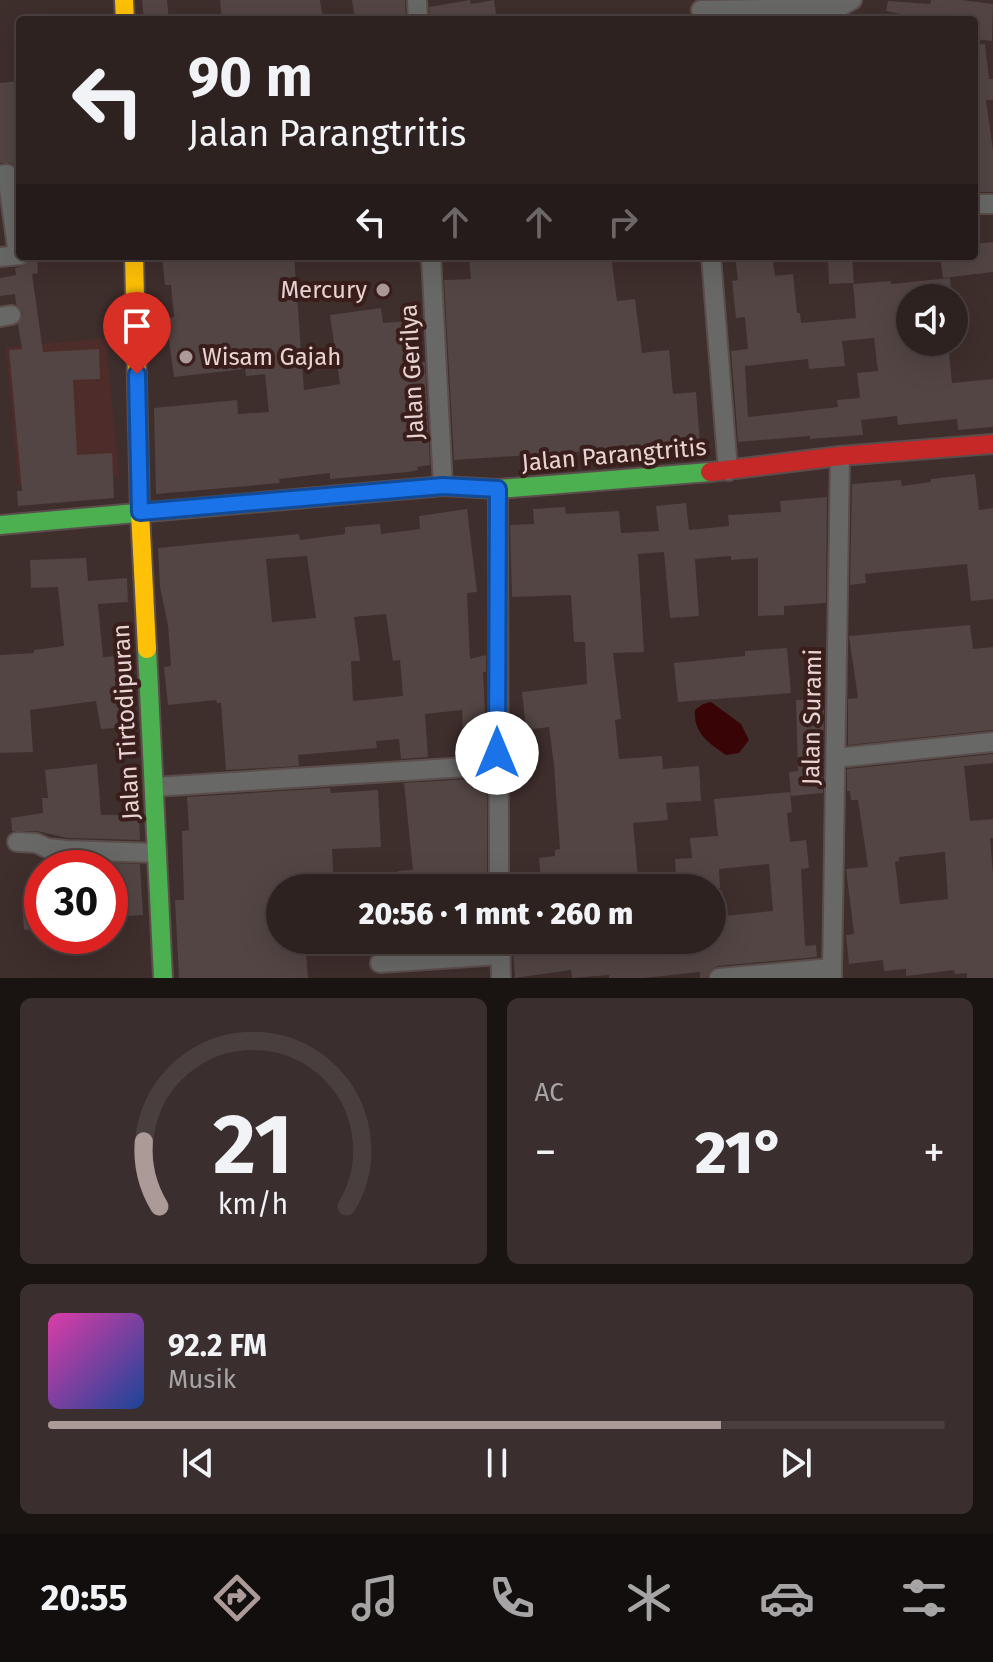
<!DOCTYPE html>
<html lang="id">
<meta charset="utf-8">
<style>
:root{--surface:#2e2221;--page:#3a2f2e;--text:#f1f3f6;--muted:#a7a4a5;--line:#493f3f;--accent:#ac9a98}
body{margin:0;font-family:"Fira Sans",sans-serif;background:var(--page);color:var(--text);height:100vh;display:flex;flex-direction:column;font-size:30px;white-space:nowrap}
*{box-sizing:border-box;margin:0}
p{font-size:26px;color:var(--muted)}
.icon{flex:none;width:44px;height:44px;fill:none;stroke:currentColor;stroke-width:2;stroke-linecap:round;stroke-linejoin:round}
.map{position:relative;height:978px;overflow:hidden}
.side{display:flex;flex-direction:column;gap:20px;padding:20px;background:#191312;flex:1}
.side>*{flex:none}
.banner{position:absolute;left:16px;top:16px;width:962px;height:244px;border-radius:8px;box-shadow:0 8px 32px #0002,0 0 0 2px var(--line);background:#2e2221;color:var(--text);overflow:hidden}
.fabs{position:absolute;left:896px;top:284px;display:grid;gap:16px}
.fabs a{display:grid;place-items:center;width:72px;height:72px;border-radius:50%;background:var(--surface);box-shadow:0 8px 32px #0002,0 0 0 2px var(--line);font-size:40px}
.speed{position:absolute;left:24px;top:850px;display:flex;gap:16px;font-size:40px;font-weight:700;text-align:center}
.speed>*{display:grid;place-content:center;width:104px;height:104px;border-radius:50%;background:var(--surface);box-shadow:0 8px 32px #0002,0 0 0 2px var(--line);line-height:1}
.speed .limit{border:12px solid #d22;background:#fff;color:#111}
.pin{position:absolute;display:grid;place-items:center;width:68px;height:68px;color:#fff;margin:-82px -34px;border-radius:50% 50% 50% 0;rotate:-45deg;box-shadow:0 0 8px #0007}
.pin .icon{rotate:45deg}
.me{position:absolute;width:88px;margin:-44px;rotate:0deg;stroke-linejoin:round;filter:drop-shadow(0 0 6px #0008)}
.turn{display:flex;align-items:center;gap:28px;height:168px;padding:0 40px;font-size:36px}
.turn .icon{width:104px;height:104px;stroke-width:2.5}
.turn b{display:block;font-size:56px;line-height:68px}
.lanes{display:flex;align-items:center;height:76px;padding:0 40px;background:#0003;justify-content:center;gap:40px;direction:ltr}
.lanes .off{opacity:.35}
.big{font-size:60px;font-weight:800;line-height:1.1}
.side .tile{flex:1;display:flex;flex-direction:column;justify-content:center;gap:12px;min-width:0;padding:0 28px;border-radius:12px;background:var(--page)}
.side .dial{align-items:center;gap:0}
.dial svg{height:208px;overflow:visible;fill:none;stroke:var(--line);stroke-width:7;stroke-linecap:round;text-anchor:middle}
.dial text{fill:var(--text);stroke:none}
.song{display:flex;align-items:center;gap:24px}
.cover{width:96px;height:96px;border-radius:12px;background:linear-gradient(135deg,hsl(320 70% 55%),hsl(220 70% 35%))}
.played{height:8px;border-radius:4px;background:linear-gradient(90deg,var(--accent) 75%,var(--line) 75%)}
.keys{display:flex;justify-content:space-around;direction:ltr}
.heat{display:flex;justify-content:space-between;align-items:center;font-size:44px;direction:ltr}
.side .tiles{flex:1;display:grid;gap:20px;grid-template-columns:1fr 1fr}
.tile:last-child{grid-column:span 2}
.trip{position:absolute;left:266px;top:874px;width:460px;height:80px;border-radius:40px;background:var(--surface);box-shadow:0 8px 32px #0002,0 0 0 2px var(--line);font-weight:800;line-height:80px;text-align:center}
.tabs{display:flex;height:128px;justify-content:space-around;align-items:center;background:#120e0d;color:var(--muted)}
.tabs .icon{width:56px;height:56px}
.tabs .selected{color:var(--accent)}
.tabs b{font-size:36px;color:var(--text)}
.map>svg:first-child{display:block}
</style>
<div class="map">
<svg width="993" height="978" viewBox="0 0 993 978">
<rect width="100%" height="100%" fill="#3e2e2c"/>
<path fill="#4e2c29" d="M106,338L119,477L18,485L6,347Z"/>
<path fill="#390406" d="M711,702L741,724L749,740L739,753L726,755C709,743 693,733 695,710L703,704Z"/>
<path fill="#524543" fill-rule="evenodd" d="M142,0H167L169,20H144Z
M220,0H320L323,20H222Z
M352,0H405L406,20H355Z
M470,0L471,4L494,0L497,20H430L429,7Z
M931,0H962L993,4L992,41L974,39V20H930L886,11L888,1L930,4Z
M985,44L989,79H993V100H986L993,150V192H974V45Z
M20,81V181L16,166L11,163H0V83Z
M993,242V272L943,278L940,256H974V244Z
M162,256H294L304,390L340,384L330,315L381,308L383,323L408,321L412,363L425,362L430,465L417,467L418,470L408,472L330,479V473L279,479L280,483L156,494L154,408L237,400L238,414L269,412L265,374L246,376L245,369L174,377L166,318L174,317L171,285H165Z
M469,256H611L617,301L635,299L642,353L669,350L673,394L696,392L701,456L678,458V447L627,452V458L594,460L593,451L454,460L444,280L471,279Z
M735,256H772L775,276L793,274L797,313H800L801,323L856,318L853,284L891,281V284L950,278L952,298H910V342H948L952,383L993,379V427L958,430L957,419L898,425L897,416L861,420L863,435L810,439V436L738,442L731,351L748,349L745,317L736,318L732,281L738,280ZM874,338L878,371L857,373L860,398L837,400L838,407L748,417L745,366L808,359L809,369L845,366L842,341Z
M828,256H852L854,283L829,284Z
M37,258L38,273L32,274L43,352L99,349L100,379L73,380L77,455L112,453L114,498L18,506L17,491H22L9,350L22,349L18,324L23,314L16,304L15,294L0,296V278L16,275L15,268L26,265L31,259Z
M975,474L979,510L993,508V599L971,601L967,564L865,574L866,583L850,585L852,484L901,480L902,486L931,482V479Z
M827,497L826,603L784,606V615L758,616V558L731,560V556L695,559L699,616L670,618L664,552L638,554L644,652L613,653L621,719L615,720L619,759L662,756L663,769L699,766L701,801L666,803L668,820L633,823L639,888H558L557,881L541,882L539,858L555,856V850L560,849L554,765L549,727L526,730L522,692L587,684L585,642H574L571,595L512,597L510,525L534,524L533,509L565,507L566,514L619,511L621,533L659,531L656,506L686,503L689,530L729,526L728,515L781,512L780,501Z
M467,509L477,592L467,593L470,659L486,655V672H483L487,754L464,755L462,710L425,714L428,757L401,759L399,739L376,741L377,748L298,755L299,766L226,770L221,703H217L216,700L168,705L164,667L171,666L168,625L160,587L158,548L299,534L300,540L345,534V527L380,524L381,534L420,529L419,516ZM307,556L316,618L272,622L266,559ZM386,614L393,661L400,660L403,696L353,701L351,661H360L354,617Z
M86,558L88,581L127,578L128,602L98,604L103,657L119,656L120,672L124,671L129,727L101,729L96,701L30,710L33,752L0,753V655L34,653V650L64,646L58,587L31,588L30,560Z
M970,625L973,649L993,647V730L848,745V699L858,698L849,636Z
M787,648L791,693L678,702L674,663L745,656V651Z
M824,699L823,793L791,796L789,772L798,771L796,700Z
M993,754V763L964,766L970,821L993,819V838H990L993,874V978H967V973L955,974L954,970L906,976V969L884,971L883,960L849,964L846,935L854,934L846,869L868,867L858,800H851L850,791H847V769ZM945,852L948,899L900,904L895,862L899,861V857Z
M97,764L101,815H139L140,840L67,838L37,831H12L11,818L43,813L42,798H48L45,770Z
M487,778V888H400L398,871L413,870L404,783Z
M330,788L331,793L378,790L381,847L332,849L334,888H280V940H305L308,978H179L175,900H184L182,831L189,830L187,797Z
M790,792L792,812L787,813L790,842L806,840L809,868L801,869L805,946L816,945L817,957L718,966L712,969L707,978H700V972L644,978H609V975L572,978L571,970L515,978L512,940H640L641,954L685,950L684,940H712V917L773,911L769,864L719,869L720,888H677L675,859L692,858L690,838L718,836L714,799Z
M59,861L140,864L143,915L114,917L110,868H60Z
M42,902V929L24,930L22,903Z
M339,940H392L393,950L341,956Z"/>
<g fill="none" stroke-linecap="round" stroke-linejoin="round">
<defs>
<path id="street" d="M417,0L418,20
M701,10L838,8L852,0
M0,175L7,174L18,255
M974,204H993
M431,256L443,486
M711,256L728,471
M0,257L20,255
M0,317L11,315
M498,489L499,888
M836,758L993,742
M154,787L498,765
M17,842L36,843L47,848L66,850L157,853
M500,940L501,978
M380,963L500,955
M719,978L832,968
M832,978L840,456"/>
<path id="fast" d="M0,525L443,486L498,489L710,472
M147,649L163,978"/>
<path id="slow" d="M124,0L125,20
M134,256L140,512L147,649"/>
<path id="jam" d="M710,472L840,456L993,444"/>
</defs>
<use href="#street" stroke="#5b4d4c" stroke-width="22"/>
<use href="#fast" stroke="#5b4d4c" stroke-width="22"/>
<use href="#slow" stroke="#5b4d4c" stroke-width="22"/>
<use href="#jam" stroke="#5b4d4c" stroke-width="22"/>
<use href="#street" stroke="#686867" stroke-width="18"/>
<use href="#fast" stroke="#4caf50" stroke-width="18"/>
<use href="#slow" stroke="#ffc107" stroke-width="18"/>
<use href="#jam" stroke="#c62828" stroke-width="18"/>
</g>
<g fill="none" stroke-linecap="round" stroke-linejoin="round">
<defs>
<path id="route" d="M137,374L140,512L443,486L498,489L497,753"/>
</defs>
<use href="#route" stroke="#114b97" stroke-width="20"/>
<use href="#route" stroke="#1a73e8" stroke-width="14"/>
</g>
<g fill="#ac9a98" stroke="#3a1e1c" stroke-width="3">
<circle cx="383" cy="290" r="8"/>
<circle cx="186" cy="357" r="8"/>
</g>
<g text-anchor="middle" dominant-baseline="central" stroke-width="8" stroke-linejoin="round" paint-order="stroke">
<g font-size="24" fill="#e8d4d2" stroke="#3a1e1c" text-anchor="end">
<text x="367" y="290">Mercury</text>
<text x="202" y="357" text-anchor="start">Wisam Gajah</text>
</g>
<g font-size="24" fill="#e8d4d2" stroke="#3a1e1c">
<text transform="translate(412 372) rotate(-93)">Jalan Gerilya</text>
<text transform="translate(614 455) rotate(-5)">Jalan Parangtritis</text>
<text transform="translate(812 717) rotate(-89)">Jalan Surami</text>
<text transform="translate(126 722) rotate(-93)">Jalan Tirtodipuran</text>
</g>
</g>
</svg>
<div class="fabs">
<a><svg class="icon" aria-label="sound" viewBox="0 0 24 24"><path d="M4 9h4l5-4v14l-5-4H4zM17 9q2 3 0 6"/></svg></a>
</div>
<div class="speed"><div class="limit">30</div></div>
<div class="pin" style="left:137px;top:374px;background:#d93025"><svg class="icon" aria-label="arrive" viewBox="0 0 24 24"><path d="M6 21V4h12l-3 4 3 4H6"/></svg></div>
<svg class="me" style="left:497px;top:753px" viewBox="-20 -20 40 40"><circle r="19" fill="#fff"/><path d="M0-13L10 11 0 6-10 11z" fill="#1a73e8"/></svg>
<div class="trip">20:56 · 1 mnt · 260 m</div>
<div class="banner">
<div class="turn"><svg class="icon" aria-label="left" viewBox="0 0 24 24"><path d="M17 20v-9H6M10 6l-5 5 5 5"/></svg><div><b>90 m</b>Jalan Parangtritis</div></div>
<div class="lanes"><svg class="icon" aria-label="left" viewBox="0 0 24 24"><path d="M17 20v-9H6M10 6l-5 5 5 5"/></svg><svg class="icon off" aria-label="ahead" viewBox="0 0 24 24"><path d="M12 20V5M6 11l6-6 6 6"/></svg><svg class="icon off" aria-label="ahead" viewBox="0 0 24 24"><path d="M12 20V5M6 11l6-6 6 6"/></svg><svg class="icon off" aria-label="right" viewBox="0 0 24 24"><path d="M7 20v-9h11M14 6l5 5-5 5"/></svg></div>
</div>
</div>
<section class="side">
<div class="tiles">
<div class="tile dial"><svg viewBox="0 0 100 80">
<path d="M14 69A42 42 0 1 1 86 69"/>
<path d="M14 69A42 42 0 0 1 8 44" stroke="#ac9a98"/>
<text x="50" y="56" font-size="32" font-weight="700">21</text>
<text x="50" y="72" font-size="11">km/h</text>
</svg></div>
<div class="tile"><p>AC</p>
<div class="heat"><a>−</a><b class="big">21°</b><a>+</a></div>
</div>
<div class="tile">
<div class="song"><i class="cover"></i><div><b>92.2 FM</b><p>Musik</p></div></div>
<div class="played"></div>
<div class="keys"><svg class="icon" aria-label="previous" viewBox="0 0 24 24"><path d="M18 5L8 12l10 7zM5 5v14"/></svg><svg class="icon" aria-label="pause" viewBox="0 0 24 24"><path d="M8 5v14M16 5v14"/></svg><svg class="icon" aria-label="next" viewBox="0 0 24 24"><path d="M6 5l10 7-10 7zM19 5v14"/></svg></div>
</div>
</div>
</section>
<nav class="tabs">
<b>20:55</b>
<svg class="icon selected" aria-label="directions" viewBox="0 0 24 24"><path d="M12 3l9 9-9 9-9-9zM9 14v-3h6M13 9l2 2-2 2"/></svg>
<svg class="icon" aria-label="music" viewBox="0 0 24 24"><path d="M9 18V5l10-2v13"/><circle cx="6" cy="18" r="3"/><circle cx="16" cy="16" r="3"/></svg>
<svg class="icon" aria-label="phone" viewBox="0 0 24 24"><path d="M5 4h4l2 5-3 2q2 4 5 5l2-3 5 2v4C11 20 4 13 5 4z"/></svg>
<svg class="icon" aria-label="climate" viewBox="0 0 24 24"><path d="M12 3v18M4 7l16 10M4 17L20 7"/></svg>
<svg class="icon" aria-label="car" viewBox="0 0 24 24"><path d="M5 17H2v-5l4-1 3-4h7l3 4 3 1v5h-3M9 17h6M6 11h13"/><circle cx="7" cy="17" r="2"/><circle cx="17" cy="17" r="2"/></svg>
<svg class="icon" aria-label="filters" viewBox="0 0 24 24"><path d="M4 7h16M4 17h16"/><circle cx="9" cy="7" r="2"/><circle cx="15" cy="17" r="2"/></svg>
</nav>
